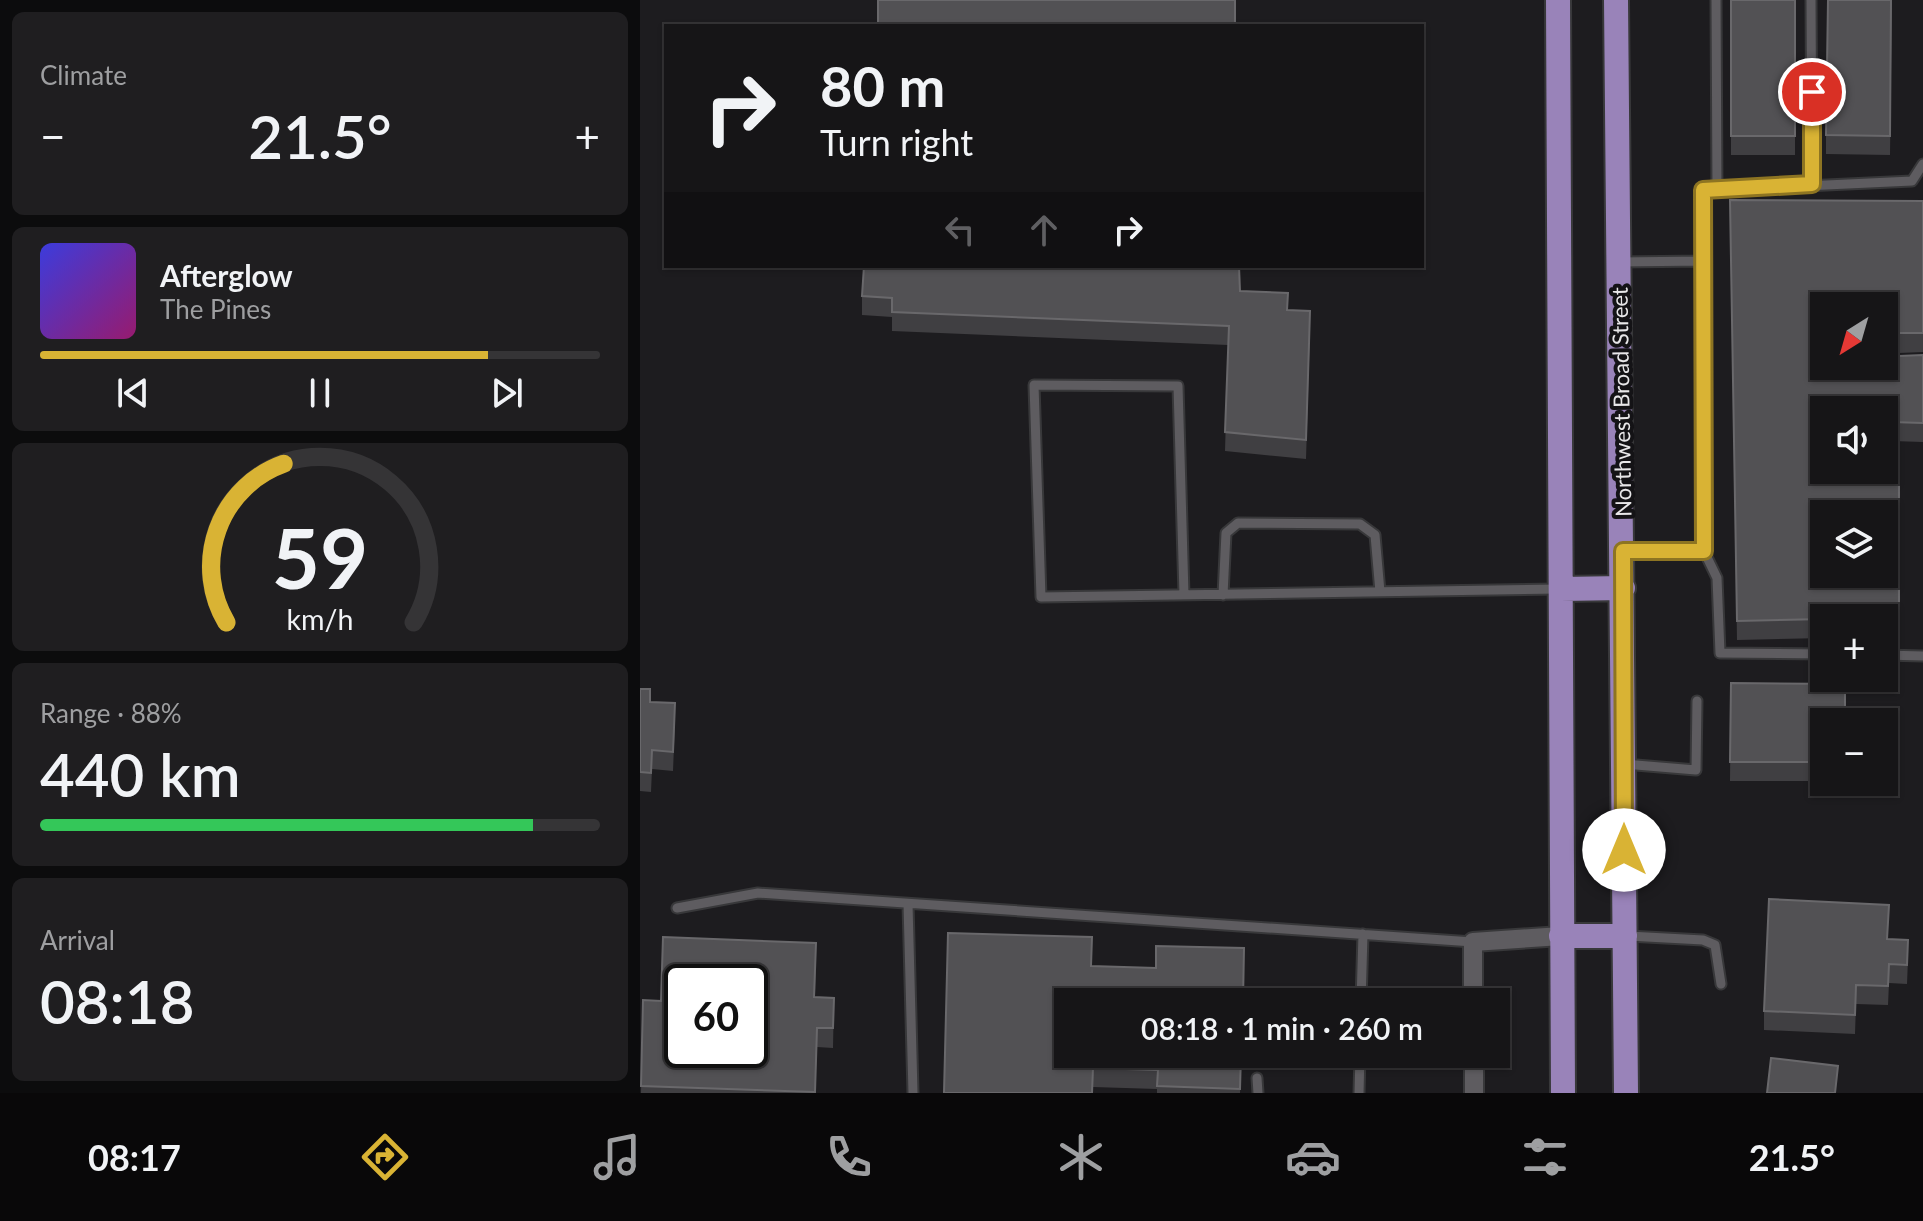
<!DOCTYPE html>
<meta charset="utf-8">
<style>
:root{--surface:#161517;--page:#1f1e20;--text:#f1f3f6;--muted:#9e9fa1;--line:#353436;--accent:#d9b334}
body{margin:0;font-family:Lato,sans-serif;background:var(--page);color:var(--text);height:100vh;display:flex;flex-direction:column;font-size:30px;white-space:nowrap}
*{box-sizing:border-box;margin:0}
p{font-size:26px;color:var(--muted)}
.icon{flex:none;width:44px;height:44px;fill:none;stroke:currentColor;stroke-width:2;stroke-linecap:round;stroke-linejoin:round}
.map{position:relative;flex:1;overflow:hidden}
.sheet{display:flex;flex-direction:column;gap:12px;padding:12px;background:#0c0c0d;width:640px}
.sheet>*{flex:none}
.banner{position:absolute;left:24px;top:24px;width:760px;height:244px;border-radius:0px;box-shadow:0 2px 6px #0004,0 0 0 2px var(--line);background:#161517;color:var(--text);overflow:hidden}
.needle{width:52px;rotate:217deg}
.fabs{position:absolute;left:1170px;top:292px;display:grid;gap:16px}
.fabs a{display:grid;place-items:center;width:88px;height:88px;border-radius:0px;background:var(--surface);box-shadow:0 2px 6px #0004,0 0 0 2px var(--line);font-size:40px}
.speed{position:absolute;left:24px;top:964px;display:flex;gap:16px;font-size:40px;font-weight:700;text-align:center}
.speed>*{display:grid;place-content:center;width:104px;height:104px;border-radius:50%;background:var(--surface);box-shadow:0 2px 6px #0004,0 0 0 2px var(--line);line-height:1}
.speed .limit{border:4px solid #111;border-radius:12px;background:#fff;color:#111}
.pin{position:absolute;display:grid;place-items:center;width:68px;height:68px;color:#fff;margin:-34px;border:4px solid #fff;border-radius:50%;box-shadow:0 2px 8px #0007}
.me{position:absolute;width:88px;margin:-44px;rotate:0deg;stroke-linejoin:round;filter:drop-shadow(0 0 6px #0008)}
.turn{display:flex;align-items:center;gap:28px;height:168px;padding:0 24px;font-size:36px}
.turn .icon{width:104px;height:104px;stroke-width:2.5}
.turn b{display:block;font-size:56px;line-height:68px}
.lanes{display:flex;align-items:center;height:76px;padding:0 24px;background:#0003;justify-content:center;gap:40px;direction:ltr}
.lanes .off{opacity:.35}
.big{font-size:60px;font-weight:600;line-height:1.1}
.sheet .card{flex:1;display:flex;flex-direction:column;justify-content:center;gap:12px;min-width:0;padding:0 28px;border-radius:12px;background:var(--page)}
.sheet .dial{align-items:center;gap:0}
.dial svg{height:208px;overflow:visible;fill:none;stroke:var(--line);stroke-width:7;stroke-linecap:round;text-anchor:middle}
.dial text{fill:var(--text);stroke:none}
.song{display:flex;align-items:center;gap:24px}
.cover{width:96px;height:96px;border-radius:12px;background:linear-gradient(135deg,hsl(240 70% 55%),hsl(320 70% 35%))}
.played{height:8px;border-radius:4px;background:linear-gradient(90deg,var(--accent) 80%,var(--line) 80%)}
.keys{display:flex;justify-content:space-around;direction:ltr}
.heat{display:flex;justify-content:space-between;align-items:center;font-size:44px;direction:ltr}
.charge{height:12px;border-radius:6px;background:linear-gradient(90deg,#34c759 88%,var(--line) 0)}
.trip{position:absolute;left:414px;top:988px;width:456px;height:80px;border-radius:0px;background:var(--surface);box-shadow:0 2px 6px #0004,0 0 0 2px var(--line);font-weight:600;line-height:80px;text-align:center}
.tabs{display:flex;height:128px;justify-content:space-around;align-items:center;background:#090809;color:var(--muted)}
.tabs .icon{width:56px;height:56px}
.tabs .selected{color:var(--accent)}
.tabs b{font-size:36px;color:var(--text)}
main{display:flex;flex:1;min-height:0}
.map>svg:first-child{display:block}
</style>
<main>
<section class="sheet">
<div class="card"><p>Climate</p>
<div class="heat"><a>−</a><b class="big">21.5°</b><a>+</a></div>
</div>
<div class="card">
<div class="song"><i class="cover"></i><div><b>Afterglow</b><p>The Pines</p></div></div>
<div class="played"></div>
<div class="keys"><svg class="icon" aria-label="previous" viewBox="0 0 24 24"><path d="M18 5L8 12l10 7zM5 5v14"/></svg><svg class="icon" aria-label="pause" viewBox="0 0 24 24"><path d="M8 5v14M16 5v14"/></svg><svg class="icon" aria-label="next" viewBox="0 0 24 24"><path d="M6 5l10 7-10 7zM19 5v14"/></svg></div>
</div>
<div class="card dial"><svg viewBox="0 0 100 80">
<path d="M14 69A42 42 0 1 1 86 69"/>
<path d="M14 69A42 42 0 0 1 36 8" stroke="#d9b334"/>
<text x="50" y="56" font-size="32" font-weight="700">59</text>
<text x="50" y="72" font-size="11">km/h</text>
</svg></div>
<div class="card"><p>Range · 88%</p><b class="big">440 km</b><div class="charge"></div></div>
<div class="card"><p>Arrival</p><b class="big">08:18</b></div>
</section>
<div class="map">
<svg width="1283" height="1093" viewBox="0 0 1283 1093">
<rect width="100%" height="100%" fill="#1d1c1f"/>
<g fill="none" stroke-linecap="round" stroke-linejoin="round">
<defs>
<path id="lane" d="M1171,0L1172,184
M1077,190L1272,181L1283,164
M979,262L1063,261V190H1077L1076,0
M983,551H1064L1063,261
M1064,551L1077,578L1080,653L1184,654
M544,595L538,386L394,385L401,597L918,589
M583,595L586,533L598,523L720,524L735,535L740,592
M1244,655L1283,656
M984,764L1056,770L1057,701
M268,904L273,1093
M37,908L118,893L833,942
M988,936L1063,940L1075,945L1081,984
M721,1002L723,934
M617,1078L618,1093
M719,1093L720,1054"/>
<path id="street" d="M833,1002V942L921,936
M834,1054V1093"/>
<path id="primary" d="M918,0L923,1093
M976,0L986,1093
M921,589L983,588
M921,936H985"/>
</defs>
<use href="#lane" stroke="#38383a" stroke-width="13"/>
<use href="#street" stroke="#38383a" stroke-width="22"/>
<use href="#primary" stroke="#38383a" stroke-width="28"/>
<use href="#lane" stroke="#5e5c60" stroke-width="9"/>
<use href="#street" stroke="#5e5c60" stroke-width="18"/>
<use href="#primary" stroke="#9983b9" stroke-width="24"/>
</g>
<path fill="#403f42" d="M1091,0H1155V155H1091Z
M1252,0L1250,155L1186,154V135Z
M1090,200L1283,201V352L1259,353V356L1283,355V442L1252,441L1253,459H1259V637H1244V618H1184V638L1097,640Z
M600,291L648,310L670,330L666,459L585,451L588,345L252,331V317L222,315V296Z
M1091,683L1184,722V781H1090Z
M0,689L10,702L35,722L33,771L12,769L11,792L0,791Z
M1248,939L1268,959L1267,984L1249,983L1248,1005L1216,1004L1215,1034L1124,1030V1011Z
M176,962L175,997L194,998L193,1048L177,1047L175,1093H1L3,1000L21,1001Z
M451,966L602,1054L600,1093H517V1089L453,1087Z"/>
<path fill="#525154" stroke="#69686b" stroke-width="2" fill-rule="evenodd" d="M238,0H595V26H238Z
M1091,0H1155V136H1091Z
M1188,0H1251L1250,136L1186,135Z
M1090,200L1283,201V333H1259V356L1283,355V423L1252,422L1253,459H1259V618H1184V619L1097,621ZM1184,306H1244V366H1184ZM1184,410H1244V470H1184ZM1184,514H1244V574H1184Z
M224,266H599L600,291L648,293L647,310L670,311L666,440L585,432L589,326L252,312V298L222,296Z
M1091,683L1205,684V722H1184V762H1090Z
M0,689H10V702L35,703L33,752L12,750L11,773L0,772Z
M1129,899L1249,905L1247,939L1268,940L1267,965L1249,964L1248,986L1216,985L1215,1015L1124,1011Z
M308,933L452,937L451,966L516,968V946L604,948L603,1002H428V1054H601L600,1089L517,1086L518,1070L453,1068L452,1093H304Z
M23,937L176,943L174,997L194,998L193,1028H177L175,1092L1,1086L3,1000L21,1001ZM42,982H110V1050H42Z
M1131,1058L1198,1066L1195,1093H1127Z"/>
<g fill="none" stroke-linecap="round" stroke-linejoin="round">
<defs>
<path id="route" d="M984,850L983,551H1064L1063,190L1172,184V92"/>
</defs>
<use href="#route" stroke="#8d7422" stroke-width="20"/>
<use href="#route" stroke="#d9b334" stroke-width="14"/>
</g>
<g text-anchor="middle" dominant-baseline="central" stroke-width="8" stroke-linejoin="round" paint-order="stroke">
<g font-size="22" fill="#e8e7e9" stroke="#141316">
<text transform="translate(981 402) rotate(-91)">Northwest Broad Street</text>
</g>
</g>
</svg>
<div class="fabs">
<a><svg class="needle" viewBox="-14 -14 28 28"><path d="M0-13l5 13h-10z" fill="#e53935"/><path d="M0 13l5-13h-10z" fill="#9e9fa1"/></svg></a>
<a><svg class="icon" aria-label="sound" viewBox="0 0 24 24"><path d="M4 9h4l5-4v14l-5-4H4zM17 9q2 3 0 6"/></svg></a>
<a><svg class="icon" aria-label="layers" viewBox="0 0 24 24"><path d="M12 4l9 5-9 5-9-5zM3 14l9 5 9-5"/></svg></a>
<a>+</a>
<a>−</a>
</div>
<div class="speed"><div class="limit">60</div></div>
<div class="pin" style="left:1172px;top:92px;background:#d93025"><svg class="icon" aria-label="arrive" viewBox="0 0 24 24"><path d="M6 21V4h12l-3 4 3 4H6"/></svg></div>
<svg class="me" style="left:984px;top:850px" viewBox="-20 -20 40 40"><circle r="19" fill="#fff"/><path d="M0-13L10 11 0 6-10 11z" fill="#d9b334"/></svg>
<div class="trip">08:18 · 1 min · 260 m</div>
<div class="banner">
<div class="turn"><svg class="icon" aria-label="right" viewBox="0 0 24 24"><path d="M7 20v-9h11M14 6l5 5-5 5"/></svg><div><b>80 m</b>Turn right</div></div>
<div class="lanes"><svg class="icon off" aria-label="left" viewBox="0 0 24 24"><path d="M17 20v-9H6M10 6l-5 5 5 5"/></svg><svg class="icon off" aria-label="ahead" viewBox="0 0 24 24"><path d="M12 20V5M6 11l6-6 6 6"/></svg><svg class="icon" aria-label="right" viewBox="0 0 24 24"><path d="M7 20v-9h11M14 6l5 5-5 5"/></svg></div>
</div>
</div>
</main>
<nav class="tabs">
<b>08:17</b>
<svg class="icon selected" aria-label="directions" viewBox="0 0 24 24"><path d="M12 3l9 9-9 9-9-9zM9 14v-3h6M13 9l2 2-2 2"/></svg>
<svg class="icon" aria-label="music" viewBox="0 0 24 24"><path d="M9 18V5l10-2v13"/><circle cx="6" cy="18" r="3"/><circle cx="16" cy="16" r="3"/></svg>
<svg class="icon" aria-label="phone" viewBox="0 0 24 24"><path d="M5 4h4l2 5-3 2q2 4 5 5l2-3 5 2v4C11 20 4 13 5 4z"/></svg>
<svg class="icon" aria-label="climate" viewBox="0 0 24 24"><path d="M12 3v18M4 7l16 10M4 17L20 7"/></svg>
<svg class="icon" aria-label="car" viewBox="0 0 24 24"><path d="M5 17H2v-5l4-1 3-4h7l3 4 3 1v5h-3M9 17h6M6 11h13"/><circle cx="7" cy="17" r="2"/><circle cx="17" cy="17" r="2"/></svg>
<svg class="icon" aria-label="filters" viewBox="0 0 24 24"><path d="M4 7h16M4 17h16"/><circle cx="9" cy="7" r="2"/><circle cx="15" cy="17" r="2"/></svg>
<b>21.5°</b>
</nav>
